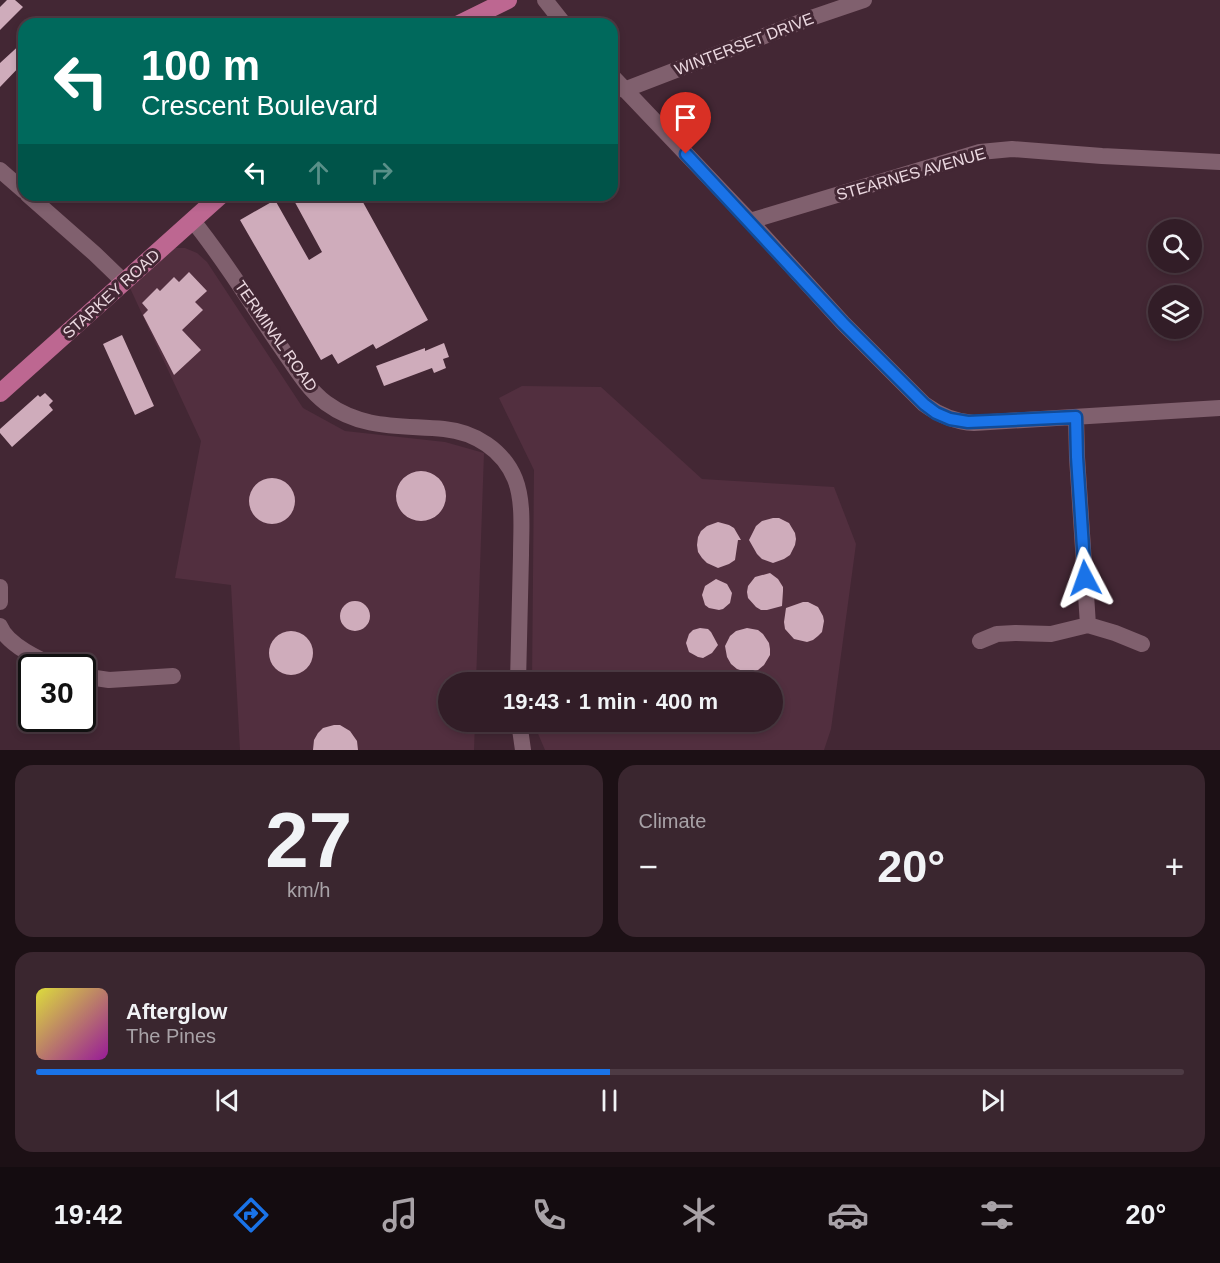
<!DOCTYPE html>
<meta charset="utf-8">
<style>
:root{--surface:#321d27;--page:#3a262f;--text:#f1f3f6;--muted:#a8a2a7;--line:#4d3b44;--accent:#1a73e8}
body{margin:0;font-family:Helvetica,sans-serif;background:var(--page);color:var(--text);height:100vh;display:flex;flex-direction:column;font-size:22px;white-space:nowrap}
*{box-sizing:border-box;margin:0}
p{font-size:20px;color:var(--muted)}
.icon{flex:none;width:33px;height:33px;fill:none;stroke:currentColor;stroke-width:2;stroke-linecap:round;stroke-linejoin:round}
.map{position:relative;height:750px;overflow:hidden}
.details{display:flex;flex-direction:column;gap:15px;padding:15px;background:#1c1015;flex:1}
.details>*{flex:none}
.hud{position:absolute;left:18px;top:18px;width:600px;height:183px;border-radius:18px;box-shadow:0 3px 9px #0003,0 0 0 2px var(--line);background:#00695c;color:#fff;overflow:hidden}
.tools{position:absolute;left:1148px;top:219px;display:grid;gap:12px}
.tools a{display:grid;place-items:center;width:54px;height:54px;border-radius:50%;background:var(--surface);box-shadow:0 3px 9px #0003,0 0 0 2px var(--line);font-size:30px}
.speed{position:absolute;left:18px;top:654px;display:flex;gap:12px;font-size:30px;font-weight:700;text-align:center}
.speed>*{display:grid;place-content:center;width:78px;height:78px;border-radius:50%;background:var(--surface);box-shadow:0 3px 9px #0003,0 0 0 2px var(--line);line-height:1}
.speed .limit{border:3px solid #111;border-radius:9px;background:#fff;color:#111}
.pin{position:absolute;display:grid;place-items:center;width:51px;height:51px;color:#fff;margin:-62px -26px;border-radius:50% 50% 50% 0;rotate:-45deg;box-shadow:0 0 6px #0007}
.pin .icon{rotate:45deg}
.me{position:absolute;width:66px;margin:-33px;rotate:356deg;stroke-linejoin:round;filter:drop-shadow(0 0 4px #0008)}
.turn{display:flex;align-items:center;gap:21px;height:126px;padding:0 24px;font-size:27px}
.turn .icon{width:78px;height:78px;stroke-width:2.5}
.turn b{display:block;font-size:42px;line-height:51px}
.lanes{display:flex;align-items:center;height:57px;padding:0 24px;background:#0003;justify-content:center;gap:30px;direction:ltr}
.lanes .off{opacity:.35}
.big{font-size:45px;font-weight:700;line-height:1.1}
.details .widget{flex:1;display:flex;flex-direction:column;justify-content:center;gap:9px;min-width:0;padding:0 21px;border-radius:18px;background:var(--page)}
.details .dial{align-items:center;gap:0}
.dial b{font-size:78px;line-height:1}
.song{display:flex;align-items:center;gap:18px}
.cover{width:72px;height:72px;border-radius:9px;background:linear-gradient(135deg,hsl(60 70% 55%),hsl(300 70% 35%))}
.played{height:6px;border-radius:3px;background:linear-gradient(90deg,var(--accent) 50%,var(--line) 50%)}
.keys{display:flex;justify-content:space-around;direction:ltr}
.heat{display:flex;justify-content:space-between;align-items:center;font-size:33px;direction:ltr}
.details .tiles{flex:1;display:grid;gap:15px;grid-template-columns:1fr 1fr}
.widget:last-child{grid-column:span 2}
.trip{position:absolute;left:438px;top:672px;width:345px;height:60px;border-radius:30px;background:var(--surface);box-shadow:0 3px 9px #0003,0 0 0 2px var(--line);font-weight:700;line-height:60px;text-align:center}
.dock{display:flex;height:96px;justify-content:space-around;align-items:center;background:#140c10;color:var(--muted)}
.dock .icon{width:42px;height:42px}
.dock .active{color:var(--accent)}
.dock b{font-size:27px;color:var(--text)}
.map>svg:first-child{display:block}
</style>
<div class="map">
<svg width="1220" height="750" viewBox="0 0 1220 750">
<rect width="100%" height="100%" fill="#432734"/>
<path fill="#522f3f" d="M175,248H185L197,253L207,262L303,408L345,431L445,442L484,453L476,682H448V722H475L474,750H240L231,585L175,578L201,441L130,288Z
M522,386L601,387L702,479L834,487L856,544L831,729L824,750H545L533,722H772V682H532L534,470L499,398Z"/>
<path fill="#cfacbb" d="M7,0H15L23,7L0,30V7Z
M24,41V62L0,87V63Z
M291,195H359L428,320L376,349L373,344L338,364L332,354L321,360L240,220L275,200L309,260L322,252Z
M189,272L207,291L195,302L203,310L182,330L201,350L174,375L143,315L148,310L142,303L157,288L160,291L174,277L179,282Z
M122,335L154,406L135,415L103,344Z
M444,343L449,357L443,359L446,368L434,373L432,368L384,386L376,366L425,348V351Z
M45,393L53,401L49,405L53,410L12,447L0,433V429L38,395L40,397Z
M396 496a25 25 0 1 1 50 0a25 25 0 1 1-50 0Z
M249 501a23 23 0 1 1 46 0a23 23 0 1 1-46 0Z
M773,518H779L789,523L795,533L796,539L795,545L790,555L784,559L773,563L762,559L757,554L749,540L756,526L762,521Z
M718,522L729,525L734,528L741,540H738L735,560L729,564L718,568L707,563L702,558L698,552L697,545L698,537L701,531L707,526Z
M770,573L778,579L783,587V591L782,606L767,610H761L756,607L748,598L747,592L748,586L755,577Z
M716,579L727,584L732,593L730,603L723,609L719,610L709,608L705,605L702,595L705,586Z
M340 616a15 15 0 1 1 30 0a15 15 0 1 1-30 0Z
M803,602H808L818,607L823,616L824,621L822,632L818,636L813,640L807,642L794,639L785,629L784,622L786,608Z
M700,628L708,629L711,632L718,645L712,653L703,658L698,657L689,652L686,643L689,634L693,630Z
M747,628L758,630L763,634L769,643L770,649V655L764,665L758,670L751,672L743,671L737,669L731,664L727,657L725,646L730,636L736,631Z
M269 653a22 22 0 1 1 44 0a22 22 0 1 1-44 0Z
M334,725H340L350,731L357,741L358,750H313L314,740L318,733L323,728Z"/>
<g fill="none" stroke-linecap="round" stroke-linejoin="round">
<path stroke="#80606e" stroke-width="16" d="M545,0L564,24
M612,76L750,221L843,323L924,404C939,415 955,422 974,423L1220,408
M624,90L811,18L864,0
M0,170L24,191
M28,195L95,254L124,282
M193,221C224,259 250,302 278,343C293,364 306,388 326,403C363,430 401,425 444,429C475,432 503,450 515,479C524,502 521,531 521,555C520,598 519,640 518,682
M750,221L980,152L1012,149L1102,156L1220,162
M1076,417L1077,457L1088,625
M0,587V602
M0,626C7,645 41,660 59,668
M980,641L997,634L1015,633L1051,634L1088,625L1115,633L1142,644
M82,676L109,680L173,676
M519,722L523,750"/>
<path stroke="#bd6791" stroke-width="18" d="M459,24L508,0
M0,393L221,195"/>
</g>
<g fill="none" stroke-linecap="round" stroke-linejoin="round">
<defs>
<path id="route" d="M686,154L843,323L924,404L936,413L950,419L968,422L1076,417L1077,457L1085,578"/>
</defs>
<use href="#route" stroke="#114b97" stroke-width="15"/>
<use href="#route" stroke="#1a73e8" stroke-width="10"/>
</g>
<g text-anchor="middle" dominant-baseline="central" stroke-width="6" stroke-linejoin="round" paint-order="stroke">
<g font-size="16" fill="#ebd8e0" stroke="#432734">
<text transform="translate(744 44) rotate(-21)">WINTERSET DRIVE</text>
<text transform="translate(911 174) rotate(-16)">STEARNES AVENUE</text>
<text transform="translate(111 294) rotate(-42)">STARKEY ROAD</text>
<text transform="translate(276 336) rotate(55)">TERMINAL ROAD</text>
</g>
</g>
</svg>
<div class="tools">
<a><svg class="icon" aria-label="search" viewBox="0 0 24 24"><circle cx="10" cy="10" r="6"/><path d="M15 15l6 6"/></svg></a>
<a><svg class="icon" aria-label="layers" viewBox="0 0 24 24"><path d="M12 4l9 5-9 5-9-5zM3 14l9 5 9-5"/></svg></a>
</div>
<div class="speed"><div class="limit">30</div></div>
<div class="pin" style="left:686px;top:154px;background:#d93025"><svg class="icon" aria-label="arrive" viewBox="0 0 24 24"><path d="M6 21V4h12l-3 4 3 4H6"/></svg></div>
<svg class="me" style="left:1085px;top:578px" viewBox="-20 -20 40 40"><path d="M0-17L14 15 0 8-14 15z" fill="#1a73e8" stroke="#fff" stroke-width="4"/></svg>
<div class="trip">19:43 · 1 min · 400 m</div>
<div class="hud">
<div class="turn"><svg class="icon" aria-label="left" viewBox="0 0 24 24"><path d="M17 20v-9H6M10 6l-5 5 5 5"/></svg><div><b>100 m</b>Crescent Boulevard</div></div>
<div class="lanes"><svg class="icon" aria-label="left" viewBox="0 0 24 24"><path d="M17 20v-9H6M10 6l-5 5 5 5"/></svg><svg class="icon off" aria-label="ahead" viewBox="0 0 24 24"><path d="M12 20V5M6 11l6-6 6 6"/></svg><svg class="icon off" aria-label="right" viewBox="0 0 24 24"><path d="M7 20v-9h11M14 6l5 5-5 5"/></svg></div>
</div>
</div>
<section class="details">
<div class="tiles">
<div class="widget dial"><b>27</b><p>km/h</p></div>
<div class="widget"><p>Climate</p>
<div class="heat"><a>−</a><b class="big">20°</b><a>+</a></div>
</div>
<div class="widget">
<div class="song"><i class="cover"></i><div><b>Afterglow</b><p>The Pines</p></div></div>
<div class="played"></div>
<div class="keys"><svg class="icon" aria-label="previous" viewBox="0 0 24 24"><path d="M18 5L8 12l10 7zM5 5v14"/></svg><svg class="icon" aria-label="pause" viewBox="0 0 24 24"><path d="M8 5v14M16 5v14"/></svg><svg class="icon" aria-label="next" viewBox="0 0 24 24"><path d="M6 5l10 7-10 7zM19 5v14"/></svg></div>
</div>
</div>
</section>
<nav class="dock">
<b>19:42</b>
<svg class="icon active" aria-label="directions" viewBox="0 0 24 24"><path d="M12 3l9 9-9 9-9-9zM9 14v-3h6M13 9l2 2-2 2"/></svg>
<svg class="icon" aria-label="music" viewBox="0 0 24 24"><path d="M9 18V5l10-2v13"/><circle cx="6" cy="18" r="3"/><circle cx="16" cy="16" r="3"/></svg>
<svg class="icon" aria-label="phone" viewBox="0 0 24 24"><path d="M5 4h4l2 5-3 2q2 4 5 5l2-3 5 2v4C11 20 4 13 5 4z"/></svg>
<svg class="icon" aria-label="climate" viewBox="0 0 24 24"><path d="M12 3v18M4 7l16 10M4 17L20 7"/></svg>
<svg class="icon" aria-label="car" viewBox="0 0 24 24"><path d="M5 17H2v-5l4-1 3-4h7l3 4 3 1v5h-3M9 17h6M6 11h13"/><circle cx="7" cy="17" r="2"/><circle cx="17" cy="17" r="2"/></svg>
<svg class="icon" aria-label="filters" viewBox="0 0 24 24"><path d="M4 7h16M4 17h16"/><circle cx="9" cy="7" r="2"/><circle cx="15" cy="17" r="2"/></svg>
<b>20°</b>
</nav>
